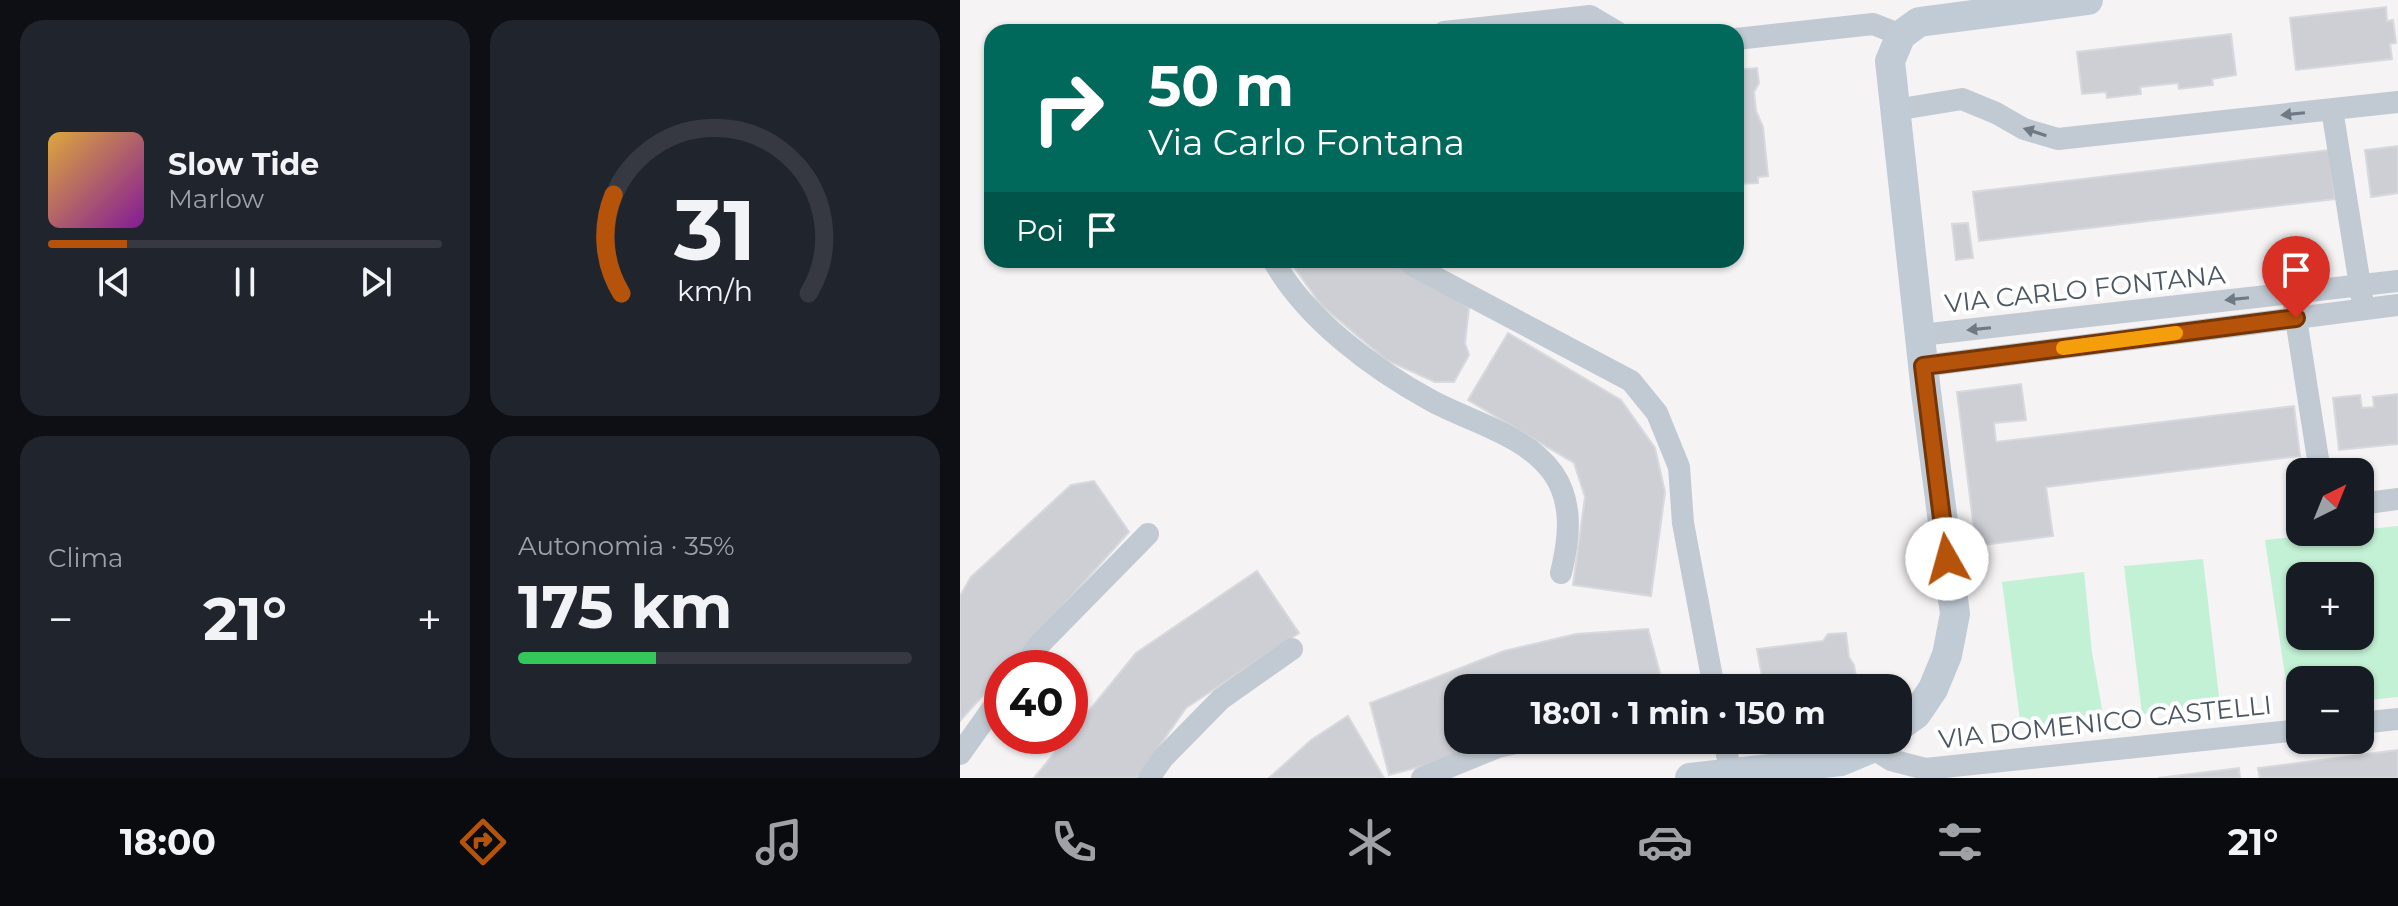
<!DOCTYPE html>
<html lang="it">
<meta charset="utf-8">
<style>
:root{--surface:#171b24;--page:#20242c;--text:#f1f3f6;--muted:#9ea1a6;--line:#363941;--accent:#b45309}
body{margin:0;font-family:Montserrat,sans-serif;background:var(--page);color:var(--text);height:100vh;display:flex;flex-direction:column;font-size:30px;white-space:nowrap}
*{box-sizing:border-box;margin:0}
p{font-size:26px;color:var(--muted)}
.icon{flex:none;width:44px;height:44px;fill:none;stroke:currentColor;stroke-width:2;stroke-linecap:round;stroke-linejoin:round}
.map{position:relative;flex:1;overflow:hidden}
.side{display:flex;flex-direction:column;gap:20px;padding:20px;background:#0d0f14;width:960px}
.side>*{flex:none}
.top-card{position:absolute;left:24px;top:24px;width:760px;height:244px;border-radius:24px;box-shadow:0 2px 6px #0004;background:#00695c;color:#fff;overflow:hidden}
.needle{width:52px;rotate:43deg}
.fabs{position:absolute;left:1326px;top:458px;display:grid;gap:16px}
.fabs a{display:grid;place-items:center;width:88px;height:88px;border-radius:16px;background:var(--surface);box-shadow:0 2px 6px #0004;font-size:40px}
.speed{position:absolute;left:24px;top:650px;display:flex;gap:16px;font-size:40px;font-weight:700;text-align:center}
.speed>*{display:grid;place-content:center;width:104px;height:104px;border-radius:50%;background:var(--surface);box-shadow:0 2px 6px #0004;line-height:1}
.speed .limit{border:12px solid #d22;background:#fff;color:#111}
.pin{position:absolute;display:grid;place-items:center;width:68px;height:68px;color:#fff;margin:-82px -34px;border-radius:50% 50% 50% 0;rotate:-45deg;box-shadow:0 0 8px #0007}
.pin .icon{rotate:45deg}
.me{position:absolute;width:88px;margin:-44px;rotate:353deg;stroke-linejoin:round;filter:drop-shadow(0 0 6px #0008)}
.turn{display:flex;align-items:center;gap:28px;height:168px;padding:0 32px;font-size:36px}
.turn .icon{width:104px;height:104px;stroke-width:2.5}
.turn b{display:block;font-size:56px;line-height:68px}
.then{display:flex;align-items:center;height:76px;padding:0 32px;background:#0003;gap:16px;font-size:30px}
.big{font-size:60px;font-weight:700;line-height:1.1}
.side .tile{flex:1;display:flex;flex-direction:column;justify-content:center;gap:12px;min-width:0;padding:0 28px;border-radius:24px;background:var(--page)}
.side .dial{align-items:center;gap:0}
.dial svg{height:208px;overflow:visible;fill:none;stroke:var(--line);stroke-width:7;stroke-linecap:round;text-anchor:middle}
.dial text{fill:var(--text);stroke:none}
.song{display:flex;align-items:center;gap:24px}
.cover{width:96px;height:96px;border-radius:12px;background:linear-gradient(135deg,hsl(40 70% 55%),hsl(290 70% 35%))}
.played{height:8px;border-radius:4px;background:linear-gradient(90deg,var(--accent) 20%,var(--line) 20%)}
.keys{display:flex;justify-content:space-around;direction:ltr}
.heat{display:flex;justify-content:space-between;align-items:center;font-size:44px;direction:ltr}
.charge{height:12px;border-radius:6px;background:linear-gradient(90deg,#34c759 35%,var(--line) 0)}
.side .tiles{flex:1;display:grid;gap:20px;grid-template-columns:repeat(2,1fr)}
.trip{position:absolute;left:484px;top:674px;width:468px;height:80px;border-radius:24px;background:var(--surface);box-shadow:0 2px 6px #0004;font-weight:700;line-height:80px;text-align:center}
.tabs{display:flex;height:128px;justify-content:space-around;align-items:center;background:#090b0e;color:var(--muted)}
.tabs .icon{width:56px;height:56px}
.tabs .current{color:var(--accent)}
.tabs b{font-size:36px;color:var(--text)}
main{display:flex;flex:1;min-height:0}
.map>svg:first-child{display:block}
</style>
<main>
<section class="side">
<div class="tiles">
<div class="tile">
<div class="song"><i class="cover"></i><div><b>Slow Tide</b><p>Marlow</p></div></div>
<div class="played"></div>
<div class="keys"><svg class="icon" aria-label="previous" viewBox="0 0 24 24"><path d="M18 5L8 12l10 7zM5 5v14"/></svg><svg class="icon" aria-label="pause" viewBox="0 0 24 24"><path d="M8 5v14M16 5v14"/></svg><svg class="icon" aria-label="next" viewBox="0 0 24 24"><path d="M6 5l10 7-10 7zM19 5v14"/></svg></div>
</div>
<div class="tile dial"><svg viewBox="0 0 100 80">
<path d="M14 69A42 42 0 1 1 86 69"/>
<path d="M14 69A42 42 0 0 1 11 31" stroke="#b45309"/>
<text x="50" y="56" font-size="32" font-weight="700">31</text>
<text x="50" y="72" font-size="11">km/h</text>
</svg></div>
<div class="tile"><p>Clima</p>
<div class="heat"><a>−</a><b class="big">21°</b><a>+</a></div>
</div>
<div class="tile"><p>Autonomia · 35%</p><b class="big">175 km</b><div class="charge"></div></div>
</div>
</section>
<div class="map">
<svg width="1438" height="778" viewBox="0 0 1438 778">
<rect width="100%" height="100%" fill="#f5f3f3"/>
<path fill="#c3f1d5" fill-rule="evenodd" d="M1438,526V697L1400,701V680H1340V708L1330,709L1305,540ZM1340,576H1400V636H1340Z
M1243,559L1260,705L1182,714L1164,566Z
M1124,572L1132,652L1144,720L1061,728L1042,582Z"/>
<path fill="#cdcfd5" stroke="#d7d9de" stroke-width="2" d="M1426,7L1427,21L1433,20L1436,43L1430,44L1432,59L1336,70L1330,18Z
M1271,34L1276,75L1252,79L1253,85L1219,89L1218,83L1180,87L1181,94L1147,98L1146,92L1122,94L1117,52Z
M797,68L799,83L794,92L796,111L803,127L808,176L798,177V183L776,184V70Z
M1438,146V193L1411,197L1405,150Z
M1369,150L1375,199L1019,241L1013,192Z
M1008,223L1013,258L996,260L992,224Z
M329,260H441L509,308L505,343L509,355L494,382H475L426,360L361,305Z
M548,333L661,400L695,448L705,492L691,596L613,585L625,497L614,463L508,400Z
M1061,384L1066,420L1034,423L1036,442L1334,406L1340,456L1086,487L1093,536L1016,546L997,392Z
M1438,394V444L1379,450L1373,398L1400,395L1402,408L1414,407L1413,397Z
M134,481L169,532L47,668H42V674L0,721V596L11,577L111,485Z
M297,571L339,633L226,708L177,778H74L176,653Z
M688,629L704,688H498V740H560L429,775L410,703L544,651L616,634Z
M886,633L889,657L894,665L898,688H804L797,649L863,641L868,634Z
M388,716L424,778H309L351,740Z
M1438,750V778H1300L1298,768Z
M1279,768L1280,778H1198Z"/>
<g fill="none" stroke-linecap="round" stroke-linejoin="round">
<path stroke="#c1cad2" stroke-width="22" d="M484,32L630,16L657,32
M776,39L913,24L941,35
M1372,109L1402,298
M935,110L1002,99L1036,113L1064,129L1098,139L1438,102
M313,260C346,319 413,369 472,401C511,422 566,435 593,473C614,503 609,540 601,573
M448,260L452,265L671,381L697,413L719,467L723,523L754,688
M1334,306L1360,472
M961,335L1438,281
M963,366L1438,305
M1400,504L1438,499
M62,668L78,646L188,534
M1400,723L1438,719
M764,740L771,774
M912,748L931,760L965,769L1340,730
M0,754L42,695
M189,778L203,758L261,699L332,649
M462,778L538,747L569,740"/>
<path stroke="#c1cbd6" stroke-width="30" d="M938,727L956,714L973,689L987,655L995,614L966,392L930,61L941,35L959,22L1128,0
M730,778L881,761L912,748L922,740"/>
</g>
<defs><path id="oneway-solid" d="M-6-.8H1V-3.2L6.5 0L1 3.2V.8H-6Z" transform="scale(2)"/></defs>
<g fill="#6e7983">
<use href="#oneway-solid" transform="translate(1333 114) rotate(174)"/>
<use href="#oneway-solid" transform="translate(1075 132) rotate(-162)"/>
<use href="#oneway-solid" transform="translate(1277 299) rotate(174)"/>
<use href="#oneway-solid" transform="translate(1019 329) rotate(174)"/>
</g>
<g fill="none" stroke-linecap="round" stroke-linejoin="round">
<defs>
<path id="route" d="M987,559L963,366L1336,318"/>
</defs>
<use href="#route" stroke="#753606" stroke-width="20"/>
<use href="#route" stroke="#b45309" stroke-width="14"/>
<path stroke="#f59e0b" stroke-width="14" d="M1103,348L1216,333"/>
</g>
<g text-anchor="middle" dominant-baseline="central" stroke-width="8" stroke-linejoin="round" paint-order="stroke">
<g font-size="26" fill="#4a5661" stroke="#fff">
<text transform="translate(1125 289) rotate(-6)">VIA CARLO FONTANA</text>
<text transform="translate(1145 722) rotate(-6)">VIA DOMENICO CASTELLI</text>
</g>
</g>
</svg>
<div class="fabs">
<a><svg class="needle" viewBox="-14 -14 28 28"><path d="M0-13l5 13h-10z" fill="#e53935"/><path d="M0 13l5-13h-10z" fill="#9ea1a6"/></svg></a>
<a>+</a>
<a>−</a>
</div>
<div class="speed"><div class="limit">40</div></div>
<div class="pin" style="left:1336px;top:318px;background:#d93025"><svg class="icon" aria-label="arrive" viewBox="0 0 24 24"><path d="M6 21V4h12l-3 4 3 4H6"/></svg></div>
<svg class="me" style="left:987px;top:559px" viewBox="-20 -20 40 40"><circle r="19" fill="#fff"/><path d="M0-13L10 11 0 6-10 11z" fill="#b45309"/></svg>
<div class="trip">18:01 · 1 min · 150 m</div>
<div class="top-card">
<div class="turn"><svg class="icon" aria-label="right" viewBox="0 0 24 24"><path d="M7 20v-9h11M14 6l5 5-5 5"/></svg><div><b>50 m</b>Via Carlo Fontana</div></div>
<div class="then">Poi<svg class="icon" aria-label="arrive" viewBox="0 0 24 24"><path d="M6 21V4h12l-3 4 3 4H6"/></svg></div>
</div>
</div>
</main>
<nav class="tabs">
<b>18:00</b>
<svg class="icon current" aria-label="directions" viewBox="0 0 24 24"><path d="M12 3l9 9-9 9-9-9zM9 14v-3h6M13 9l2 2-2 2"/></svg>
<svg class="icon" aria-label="music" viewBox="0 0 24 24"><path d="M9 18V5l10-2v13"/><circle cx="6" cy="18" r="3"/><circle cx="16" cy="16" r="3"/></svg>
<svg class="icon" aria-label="phone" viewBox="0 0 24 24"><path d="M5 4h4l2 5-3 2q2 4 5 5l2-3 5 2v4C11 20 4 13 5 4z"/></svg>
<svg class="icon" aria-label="climate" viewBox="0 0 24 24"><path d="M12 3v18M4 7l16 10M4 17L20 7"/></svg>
<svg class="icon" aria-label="car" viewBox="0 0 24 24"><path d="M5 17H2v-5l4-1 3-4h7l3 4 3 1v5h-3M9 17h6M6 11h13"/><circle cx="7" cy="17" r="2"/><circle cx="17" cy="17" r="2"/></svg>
<svg class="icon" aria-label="filters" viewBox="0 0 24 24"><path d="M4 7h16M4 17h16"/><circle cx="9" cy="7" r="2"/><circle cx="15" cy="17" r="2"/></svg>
<b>21°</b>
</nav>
